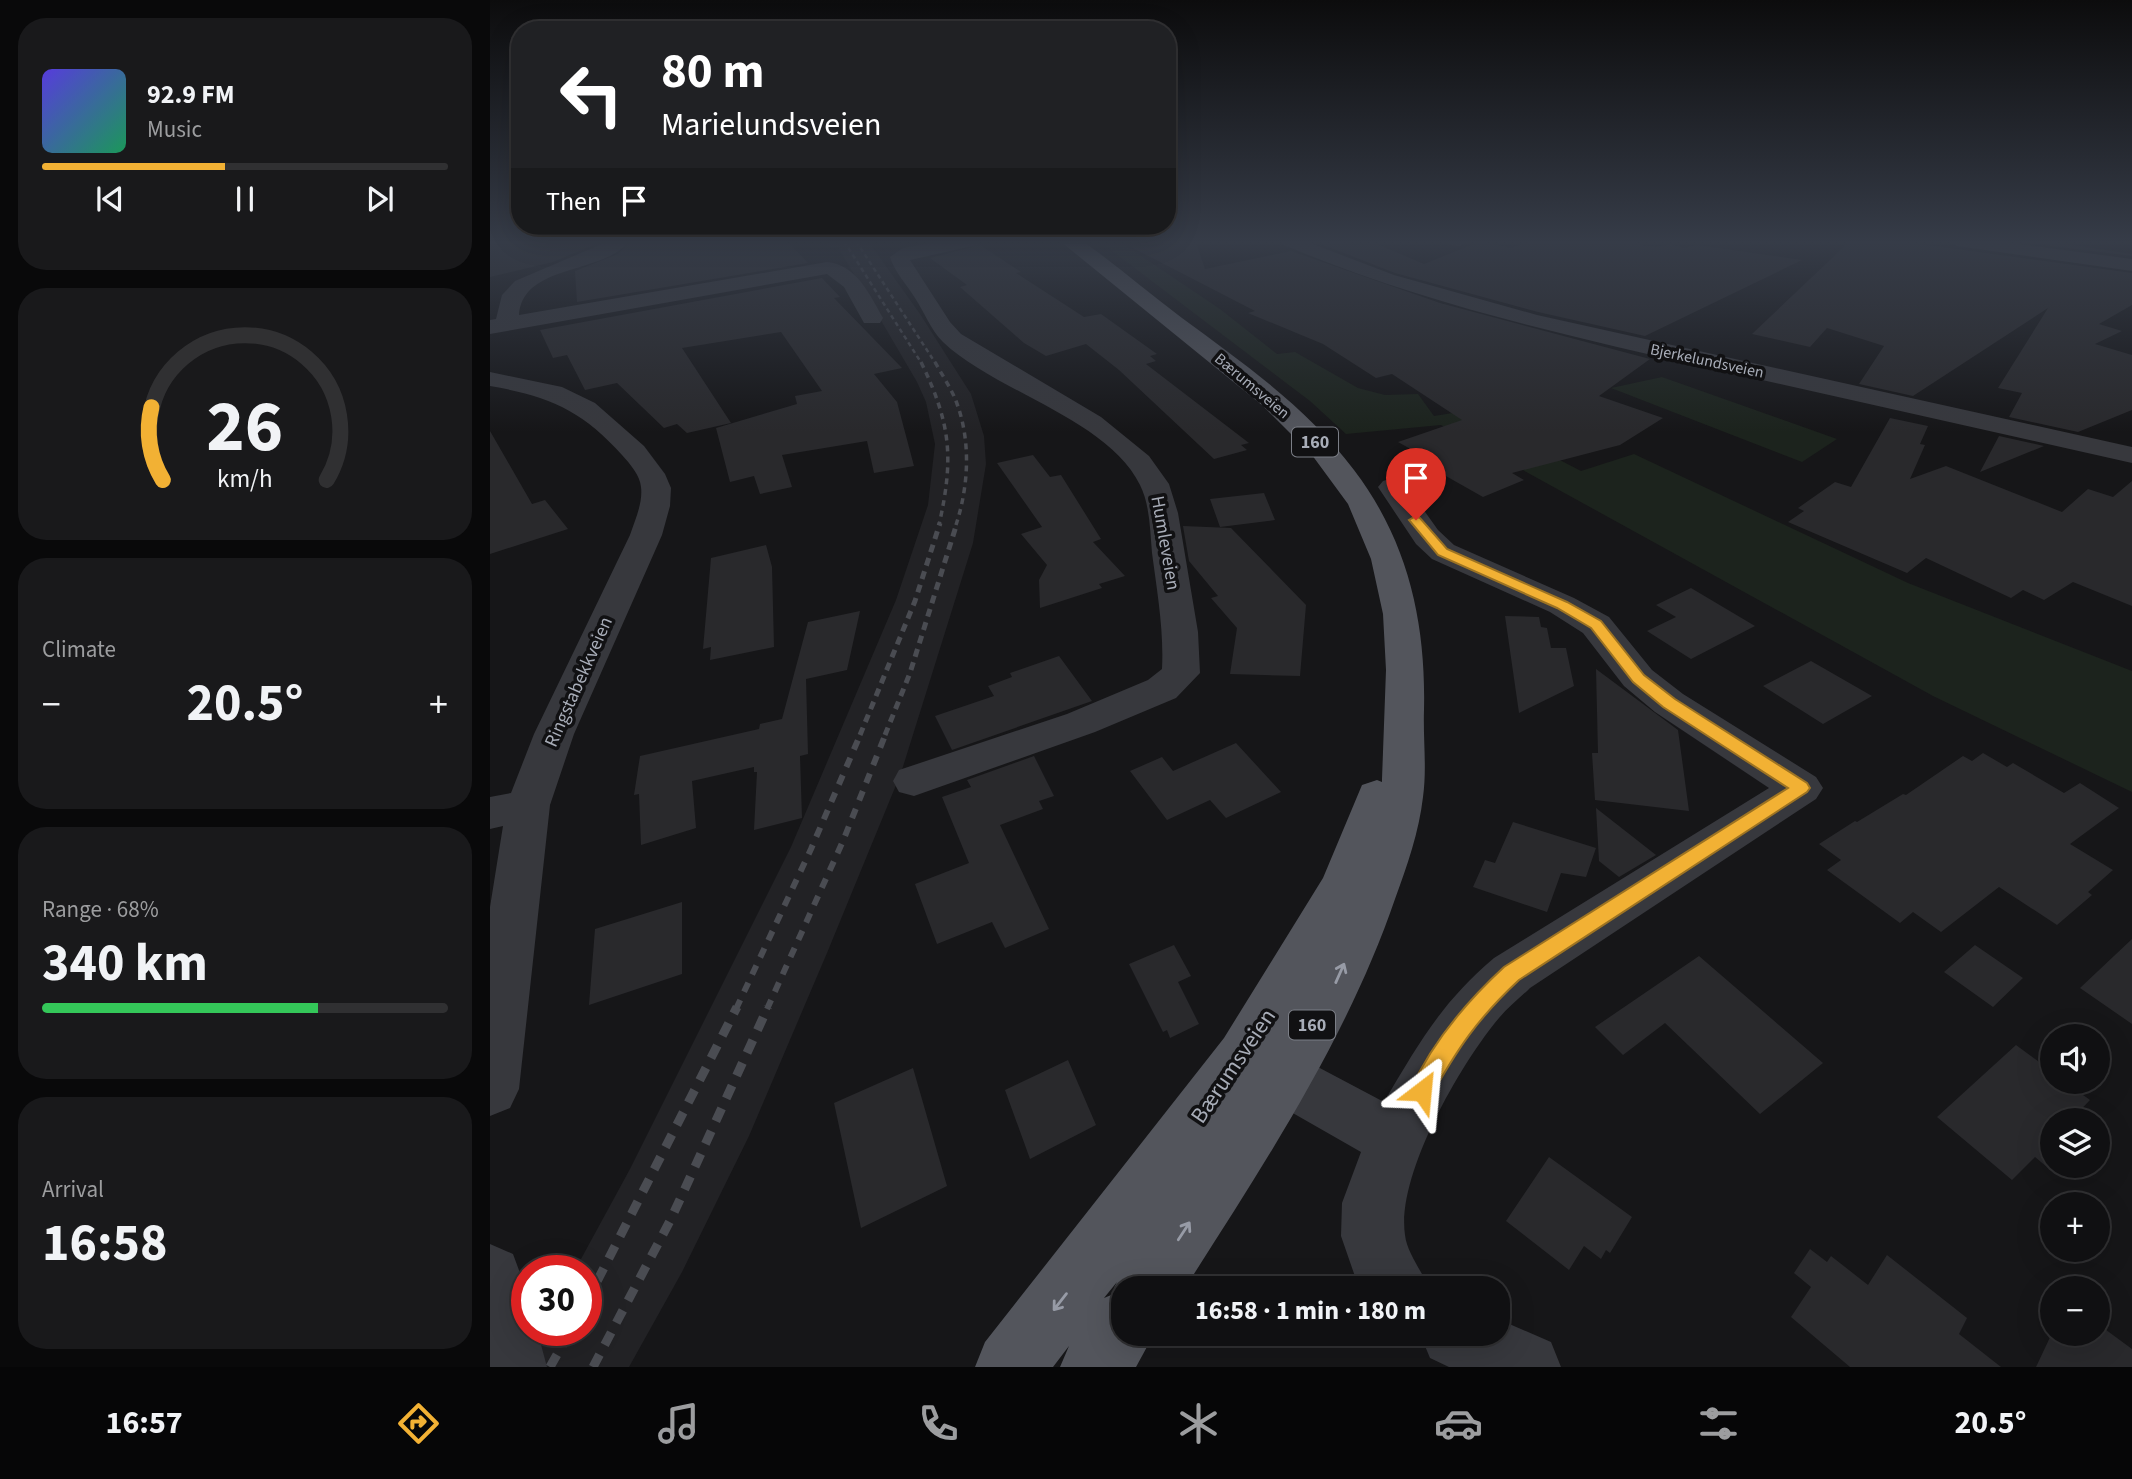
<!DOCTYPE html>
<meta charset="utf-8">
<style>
:root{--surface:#101012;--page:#19191b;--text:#f1f3f6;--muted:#9c9d9f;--line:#303032;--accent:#f2b134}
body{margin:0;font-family:"Source Sans 3",sans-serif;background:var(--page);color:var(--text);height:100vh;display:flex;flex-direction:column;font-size:26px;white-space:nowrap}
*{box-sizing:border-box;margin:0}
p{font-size:23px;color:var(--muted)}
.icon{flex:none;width:38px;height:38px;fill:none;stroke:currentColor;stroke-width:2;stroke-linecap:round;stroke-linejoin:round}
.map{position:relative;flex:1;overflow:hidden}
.panel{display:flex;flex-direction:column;gap:18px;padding:18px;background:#09090a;width:490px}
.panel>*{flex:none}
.guide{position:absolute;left:21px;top:21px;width:665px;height:214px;border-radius:28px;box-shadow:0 7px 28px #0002,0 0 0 2px var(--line);background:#202124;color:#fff;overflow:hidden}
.tools{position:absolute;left:1550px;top:1024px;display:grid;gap:14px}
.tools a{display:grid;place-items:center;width:70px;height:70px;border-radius:50%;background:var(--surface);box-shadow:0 7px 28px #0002,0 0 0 2px var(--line);font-size:35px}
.speed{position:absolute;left:21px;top:1255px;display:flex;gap:14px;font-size:35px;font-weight:700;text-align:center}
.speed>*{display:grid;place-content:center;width:91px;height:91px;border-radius:50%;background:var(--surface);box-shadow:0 7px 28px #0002,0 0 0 2px var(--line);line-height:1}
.speed .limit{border:10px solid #d22;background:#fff;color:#111}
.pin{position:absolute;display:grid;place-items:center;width:60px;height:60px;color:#fff;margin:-72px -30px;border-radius:50% 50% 50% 0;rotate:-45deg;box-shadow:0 0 7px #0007}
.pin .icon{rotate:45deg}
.me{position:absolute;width:77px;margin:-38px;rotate:29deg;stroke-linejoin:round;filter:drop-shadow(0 0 5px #0008)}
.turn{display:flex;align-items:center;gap:24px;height:147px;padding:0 35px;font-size:32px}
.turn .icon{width:91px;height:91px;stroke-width:2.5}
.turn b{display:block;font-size:49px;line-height:60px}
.then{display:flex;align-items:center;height:66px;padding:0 35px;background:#0003;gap:14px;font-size:26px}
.big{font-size:52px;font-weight:700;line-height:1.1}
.panel .tile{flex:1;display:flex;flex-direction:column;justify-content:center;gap:10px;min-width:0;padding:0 24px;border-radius:28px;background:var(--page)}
.panel .dial{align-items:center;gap:0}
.dial svg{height:182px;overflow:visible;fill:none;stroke:var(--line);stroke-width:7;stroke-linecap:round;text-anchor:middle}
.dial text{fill:var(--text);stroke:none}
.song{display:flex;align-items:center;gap:21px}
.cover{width:84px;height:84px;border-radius:10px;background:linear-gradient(135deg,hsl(250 70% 55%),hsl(150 70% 35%))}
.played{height:7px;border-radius:4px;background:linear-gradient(90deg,var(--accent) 45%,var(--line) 45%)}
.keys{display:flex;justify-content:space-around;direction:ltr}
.heat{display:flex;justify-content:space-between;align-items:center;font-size:38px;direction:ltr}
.charge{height:10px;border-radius:5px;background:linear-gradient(90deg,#34c759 68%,var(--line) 0)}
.trip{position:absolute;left:621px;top:1276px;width:399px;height:70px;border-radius:28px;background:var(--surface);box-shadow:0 7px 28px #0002,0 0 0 2px var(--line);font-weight:700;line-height:70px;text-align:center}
.tabs{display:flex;height:112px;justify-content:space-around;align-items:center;background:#060607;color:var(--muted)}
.tabs .icon{width:49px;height:49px}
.tabs .current{color:var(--accent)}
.tabs b{font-size:32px;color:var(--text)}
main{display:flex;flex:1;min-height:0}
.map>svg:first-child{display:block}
</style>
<main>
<section class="panel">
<div class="tile">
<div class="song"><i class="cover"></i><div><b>92.9 FM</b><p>Music</p></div></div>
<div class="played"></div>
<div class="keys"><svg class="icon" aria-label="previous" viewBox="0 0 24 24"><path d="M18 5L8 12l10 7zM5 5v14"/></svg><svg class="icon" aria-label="pause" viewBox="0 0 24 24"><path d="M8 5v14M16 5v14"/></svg><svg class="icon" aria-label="next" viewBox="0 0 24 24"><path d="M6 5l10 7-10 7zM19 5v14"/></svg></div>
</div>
<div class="tile dial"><svg viewBox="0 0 100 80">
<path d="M14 69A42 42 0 1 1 86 69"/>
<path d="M14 69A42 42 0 0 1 9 37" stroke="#f2b134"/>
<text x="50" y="56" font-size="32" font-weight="700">26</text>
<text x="50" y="72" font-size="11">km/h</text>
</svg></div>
<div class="tile"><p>Climate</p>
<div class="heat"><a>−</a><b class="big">20.5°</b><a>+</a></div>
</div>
<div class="tile"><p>Range · 68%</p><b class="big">340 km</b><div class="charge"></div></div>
<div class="tile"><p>Arrival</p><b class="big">16:58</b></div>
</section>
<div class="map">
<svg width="1642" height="1367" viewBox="0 0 1642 1367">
<rect width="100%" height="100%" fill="#161618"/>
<path fill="#222225" d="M336,241H378L430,314L481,394L494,436L496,464L483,543L411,773L337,953L259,1136L192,1272L139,1367H26L49,1330H96V1270H85L140,1169L301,847L406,600L438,505L445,444L436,402L427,382L348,247L341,248Z"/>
<path fill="#1c231d" d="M609,241H629L730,309L787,354L805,352L868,388L895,395L928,394L944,416L975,411L1091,471L1144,454L1418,583L1642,671V792L1443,696L951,425L856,434L820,401Z
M1172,377L1347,439L1312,462L1121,388Z"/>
<path fill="#29292c" d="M0,241H113L63,262L0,277Z
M141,241H297L318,263L87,302L85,271L128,254Z
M850,241L864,245L882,242L934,264L991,241L1021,248L1040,241H1145L1154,246L1167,247L1180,244L1194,248L1207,245L1312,260L1155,336L1048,312L905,273L831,244Z
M1360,241H1408L1642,273V305L1609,324L1632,331L1605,344L1642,355V410L1588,432L1519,417L1532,393L1508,388L1558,308L1423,396L1369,384L1394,346L1337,328L1320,347L1262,334Z
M1556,241L1642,254V256L1529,242Z
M706,243L715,269L801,251L950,303L1160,359L1109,396L1173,418L1130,445L1022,473L1034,480L993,497L924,458L933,456L908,442L972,420L902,374L886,378L833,344L758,313L765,311L641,247Z
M490,245L531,272L526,273L594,317L611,314L667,354L660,356L666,361L656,364L759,443L751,445L757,450L724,459L629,370L596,344L556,356L534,343L470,287L477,285L440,258Z
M332,278L350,297L344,298L412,368L384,374L407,402L424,466L384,473L377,441L292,455L302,487L270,494L264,476L240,482L226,428L307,404L305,396L332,391L291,332L192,348L241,423L197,433L187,424L174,428L127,383L95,390L77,355L63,358L50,330Z
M1400,418L1438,426L1430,444L1435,445L1420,479L1456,466L1572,512L1598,489L1623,497L1642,481V606L1583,582L1554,600L1533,590L1521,598L1436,558L1417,573L1298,522L1314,511L1308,508L1345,482L1361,487Z
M0,431L42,504L55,500L78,529L0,554Z
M1509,436L1554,446L1490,472Z
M543,455L560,477L571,475L611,539L603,542L635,576L609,584L612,588L550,608L549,580L557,565L531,534L552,527L507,463Z
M774,493L785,520L730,527L720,499Z
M693,526L741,528L816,605L810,676L740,674L747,628L721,598L728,596L699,561Z
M276,545L282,567L284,647L220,660L221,647L213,649L221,558Z
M1201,588L1265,626L1201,659L1157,631L1186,617L1166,605Z
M370,611L357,670L316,679L318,754L310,756L312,818L264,830L267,772H264V767L202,781L206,828L151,845L149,794L144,795L150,756L269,729L270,724L292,719L318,622Z
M1015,616L1049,617L1051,627L1057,628L1061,648H1076L1084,686L1029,713Z
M569,656L602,701L462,750L445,716L504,696L498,686L522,677L520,673Z
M1321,661L1382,696L1333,724L1273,686Z
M1106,669L1188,730L1199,811L1105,800L1102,753H1108Z
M746,743L791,792L736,818L720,800L677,820L640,771L672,757L683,771Z
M1493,753L1517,767L1523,763L1574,793L1590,783L1629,808L1580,844L1623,870L1598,892L1602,895L1567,925L1509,887L1451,932L1423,912L1410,923L1337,870L1351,860L1329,844L1365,821L1367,822L1413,794L1416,795L1473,756L1482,761Z
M544,756L564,796L549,801L553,809L510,825L559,929L515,948L502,922L447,944L425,884L479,863L452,797L481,787L477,780Z
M1106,808L1166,855L1129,877L1109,861Z
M1023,822L1106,848L1096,877L1071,873L1057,912L983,887L995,860L1005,863Z
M192,902V974L99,1005L105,929Z
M1642,939V1024L1590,988Z
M684,945L701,976L688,982L709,1024L680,1038L677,1030L673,1032L639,964Z
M1485,945L1533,978L1503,1007L1454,972Z
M1209,956L1333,1063L1270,1114L1175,1023L1133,1055L1105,1027Z
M1526,1045L1563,1072V1082H1575L1600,1100L1581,1120H1563V1172L1545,1157L1522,1180L1447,1117Z
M578,1060L606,1125L540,1159L515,1090Z
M423,1068L457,1186L371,1228L344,1103Z
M1059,1157L1142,1217L1120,1253L1116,1250L1111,1259L1094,1246L1079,1270L1016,1221Z
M1320,1249L1337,1262L1341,1256L1378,1285L1397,1255L1477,1318L1469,1334L1511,1367H1360L1301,1317L1321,1287L1304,1273Z
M1608,1324L1642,1349V1367H1546L1563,1331L1608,1334Z"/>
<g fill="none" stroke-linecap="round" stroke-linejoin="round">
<path fill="#37383d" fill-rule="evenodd" d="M119,241H139C114,275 33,263 29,315L337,262C367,265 380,295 393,318L390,323H374L354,287L337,274L0,334V320L6,319L12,295L25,281Z
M452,241H490L487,245L420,260L460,322L471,334L611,417L659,456L679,484L688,513L708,632L710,673L686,698L605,732L424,796L409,792L403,781L409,770L577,714L658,680L672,669C674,630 667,591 662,553C660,530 660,505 650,485C618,419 504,391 453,342C440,329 435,313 425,298C417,285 404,271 400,257L413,248Z
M791,241H815L904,275L1047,315L1642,447V463C1501,431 1360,400 1219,368C1074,335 931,303 794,245Z
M957,241H979L970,246L960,245Z
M1458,241H1505L1642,259V271L1467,246Z
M0,372L72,387L105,403L154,446L175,474L181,488L180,506L172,535L84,734L60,805L29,1089L20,1108L0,1116V907L13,826L0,829V797L21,793L44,734L140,535C145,520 153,503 151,487C150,475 140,464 132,455C92,410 58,396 0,386Z
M903,478L913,481L948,530L964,545L1084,598L1119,617L1162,670L1193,694L1326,777L1333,788L1326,799L1040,988C1030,998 1018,1007 1009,1018C971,1063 906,1175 915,1235C917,1253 932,1271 939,1288H869L851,1236L852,1203L871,1152L752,1084L744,1066L752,1048L772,1040L792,1048L894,1102C929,1043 951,1003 1004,958L1279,788L1165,712L1134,686L1093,633L1060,612L942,559L926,544L888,487L893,481Z
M0,1244L23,1254L37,1292V1330H47L57,1367H0Z
M1008,1319L1061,1342L1071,1367H959L940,1358L930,1334H1008Z"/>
<path fill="#53555c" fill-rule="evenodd" d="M570,241H591L598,245C630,268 660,294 692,318C753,363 818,408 864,470C918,541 936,622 934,710C933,739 937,768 933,797C929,832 917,866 905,899C857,1039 774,1164 695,1288H634V1334H664L646,1367H570L579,1346L563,1367H485L495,1342L734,1038L833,878L872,785L887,780L892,782V779L896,670L893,614L881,559L858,504L822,455L773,406ZM627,1282L624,1288L626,1293L614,1298Z"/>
<path stroke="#4a4c52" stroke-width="2.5" stroke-dasharray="4.5 3.5" stroke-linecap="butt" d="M354,241L432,364
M366,241L446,364"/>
<path stroke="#4a4c52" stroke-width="3.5" stroke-dasharray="6 5" stroke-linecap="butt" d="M431,362C461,424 464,458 449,525
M445,362C452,375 461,388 466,401C481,440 479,485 466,525"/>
<path stroke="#4a4c52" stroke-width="5" stroke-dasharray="8 6" stroke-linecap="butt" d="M370,735L425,601L450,523
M395,735L420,673L467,523"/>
<path stroke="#4a4c52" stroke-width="6" stroke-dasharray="10 9" stroke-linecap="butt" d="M246,1009L321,849L371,733
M277,1009L353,841L396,733"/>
<path stroke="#4a4c52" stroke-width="9" stroke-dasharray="14 11" stroke-linecap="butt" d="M96,1303L247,1007
M60,1367L81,1330
M103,1367L181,1219L278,1007"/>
</g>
<defs><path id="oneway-shaft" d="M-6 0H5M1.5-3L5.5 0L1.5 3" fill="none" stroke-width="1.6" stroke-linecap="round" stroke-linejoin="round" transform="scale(1.75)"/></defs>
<g stroke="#979ba6">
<use href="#oneway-shaft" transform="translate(850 973) rotate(-66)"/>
<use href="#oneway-shaft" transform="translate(694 1231) rotate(-57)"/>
<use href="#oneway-shaft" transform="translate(570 1302) rotate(128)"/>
</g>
<linearGradient id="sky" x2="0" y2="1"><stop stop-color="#0c0c0d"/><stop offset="0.56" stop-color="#363c48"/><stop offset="1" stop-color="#363c48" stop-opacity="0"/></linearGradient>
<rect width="1642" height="432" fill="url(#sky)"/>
<path fill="#f2b134" stroke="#9d7322" stroke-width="2" d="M926,516L930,518L957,549L1077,602L1111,621L1154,675L1185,699L1317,783L1320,788L1317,792L1029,980C988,1018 967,1049 940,1098L932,1102L924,1098L920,1091C942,1042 975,1003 1014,967L1298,788L1173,707L1143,682L1101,628L1067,608L948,555L919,520Z"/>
<g text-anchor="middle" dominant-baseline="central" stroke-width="7" stroke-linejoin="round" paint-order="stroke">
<g font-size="16" fill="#a8adb8" stroke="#111113">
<text transform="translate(1217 361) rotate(12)">Bjerkelundsveien</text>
<text transform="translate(762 386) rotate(40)">Bærumsveien</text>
</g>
<g fill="#111113" stroke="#7b7e86" stroke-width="2">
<rect x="802" y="427.5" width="46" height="29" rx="5"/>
<rect x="799" y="1010.5" width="46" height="29" rx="5"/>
</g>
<g font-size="18" font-weight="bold" fill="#a8adb8">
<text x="825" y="442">160</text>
<text x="822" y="1025">160</text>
</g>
<g font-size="19" fill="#a8adb8" stroke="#111113">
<text transform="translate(675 543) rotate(80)">Humleveien</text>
<text transform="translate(89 682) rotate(-66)">Ringstabekkveien</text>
</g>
<g font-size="23" fill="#a8adb8" stroke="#111113">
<text transform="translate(743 1066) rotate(-56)">Bærumsveien</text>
</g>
</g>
</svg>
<div class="tools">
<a><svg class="icon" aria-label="sound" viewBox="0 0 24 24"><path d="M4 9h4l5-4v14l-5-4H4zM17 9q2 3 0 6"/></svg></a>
<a><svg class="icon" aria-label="layers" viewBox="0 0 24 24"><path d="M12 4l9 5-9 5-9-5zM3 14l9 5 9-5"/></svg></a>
<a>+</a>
<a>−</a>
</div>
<div class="speed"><div class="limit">30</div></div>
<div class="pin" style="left:926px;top:520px;background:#d93025"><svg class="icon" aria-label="arrive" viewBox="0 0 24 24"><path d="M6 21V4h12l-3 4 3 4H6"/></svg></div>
<svg class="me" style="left:932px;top:1091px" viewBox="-20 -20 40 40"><path d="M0-17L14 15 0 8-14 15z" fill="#f2b134" stroke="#fff" stroke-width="4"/></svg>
<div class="trip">16:58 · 1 min · 180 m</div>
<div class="guide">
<div class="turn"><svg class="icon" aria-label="left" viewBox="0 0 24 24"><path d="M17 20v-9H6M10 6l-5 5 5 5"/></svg><div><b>80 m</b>Marielundsveien</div></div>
<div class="then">Then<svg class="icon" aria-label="arrive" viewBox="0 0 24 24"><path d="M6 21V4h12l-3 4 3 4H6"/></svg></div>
</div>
</div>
</main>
<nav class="tabs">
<b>16:57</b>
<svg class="icon current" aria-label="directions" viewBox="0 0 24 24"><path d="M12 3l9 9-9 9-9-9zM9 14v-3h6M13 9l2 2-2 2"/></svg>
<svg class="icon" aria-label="music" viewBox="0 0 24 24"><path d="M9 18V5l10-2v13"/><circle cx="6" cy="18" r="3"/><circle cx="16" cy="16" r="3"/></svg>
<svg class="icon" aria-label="phone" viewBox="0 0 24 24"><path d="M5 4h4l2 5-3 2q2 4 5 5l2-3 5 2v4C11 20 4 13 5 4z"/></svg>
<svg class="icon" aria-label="climate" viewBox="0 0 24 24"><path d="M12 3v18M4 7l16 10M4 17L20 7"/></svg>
<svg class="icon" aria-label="car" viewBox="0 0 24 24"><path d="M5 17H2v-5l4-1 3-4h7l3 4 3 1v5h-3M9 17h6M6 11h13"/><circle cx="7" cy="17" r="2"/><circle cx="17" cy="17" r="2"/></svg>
<svg class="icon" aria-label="filters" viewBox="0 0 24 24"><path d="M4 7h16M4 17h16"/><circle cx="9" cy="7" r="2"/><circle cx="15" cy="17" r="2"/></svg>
<b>20.5°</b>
</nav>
